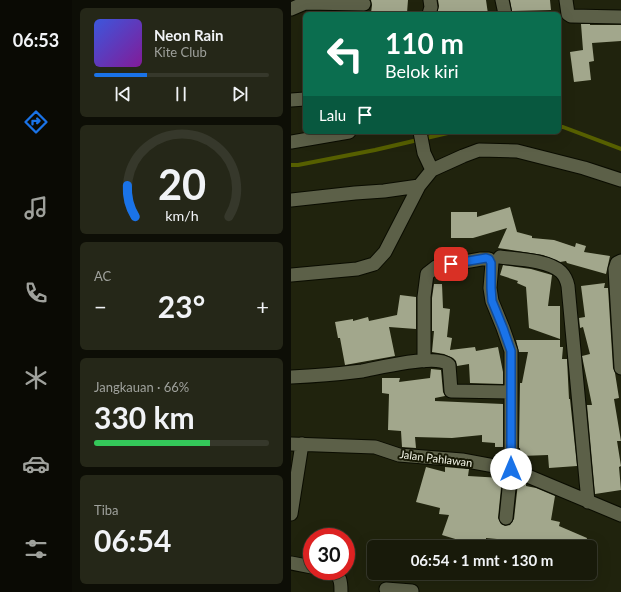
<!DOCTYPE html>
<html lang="id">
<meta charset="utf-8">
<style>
:root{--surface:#181a0a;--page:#252718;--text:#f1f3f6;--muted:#9fa19c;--line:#36382b;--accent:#1a73e8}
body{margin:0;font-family:Lato,sans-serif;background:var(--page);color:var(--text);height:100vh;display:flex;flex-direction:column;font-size:15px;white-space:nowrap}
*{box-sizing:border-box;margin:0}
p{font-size:13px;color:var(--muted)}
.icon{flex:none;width:22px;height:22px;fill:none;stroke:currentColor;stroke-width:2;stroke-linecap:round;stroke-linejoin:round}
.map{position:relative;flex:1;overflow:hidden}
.side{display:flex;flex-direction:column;gap:8px;padding:8px;background:#0d0e06;width:219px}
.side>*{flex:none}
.banner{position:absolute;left:12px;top:12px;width:258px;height:122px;border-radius:6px;box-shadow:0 4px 16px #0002,0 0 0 1px var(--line);background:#0b6e4f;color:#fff;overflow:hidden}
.speed{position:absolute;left:12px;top:528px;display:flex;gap:8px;font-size:20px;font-weight:700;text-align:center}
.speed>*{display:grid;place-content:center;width:52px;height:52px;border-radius:50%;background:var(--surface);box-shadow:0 4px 16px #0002,0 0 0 1px var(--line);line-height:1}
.speed .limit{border:6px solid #d22;background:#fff;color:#111}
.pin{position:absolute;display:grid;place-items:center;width:34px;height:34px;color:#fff;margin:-17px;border-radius:8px;box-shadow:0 2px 6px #0006}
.me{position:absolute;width:44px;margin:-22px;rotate:0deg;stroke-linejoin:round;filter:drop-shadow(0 0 3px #0008)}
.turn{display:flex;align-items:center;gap:14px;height:84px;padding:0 16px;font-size:18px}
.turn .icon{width:52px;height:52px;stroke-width:2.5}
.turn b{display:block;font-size:28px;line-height:34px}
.then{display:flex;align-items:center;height:38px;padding:0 16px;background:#0003;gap:8px;font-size:15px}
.big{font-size:30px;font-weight:700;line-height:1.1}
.side .card{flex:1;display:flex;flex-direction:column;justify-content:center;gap:6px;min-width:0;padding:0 14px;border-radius:6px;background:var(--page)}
.side .dial{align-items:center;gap:0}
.dial svg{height:104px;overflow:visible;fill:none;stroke:var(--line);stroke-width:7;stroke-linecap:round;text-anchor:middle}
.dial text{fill:var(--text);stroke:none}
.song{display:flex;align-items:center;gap:12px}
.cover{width:48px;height:48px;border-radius:6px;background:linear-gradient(135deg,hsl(230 70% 55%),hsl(290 70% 35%))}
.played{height:4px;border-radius:2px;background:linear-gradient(90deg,var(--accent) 30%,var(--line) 30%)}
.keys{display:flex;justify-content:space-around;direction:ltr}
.heat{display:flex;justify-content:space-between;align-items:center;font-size:22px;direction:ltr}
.charge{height:6px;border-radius:3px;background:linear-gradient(90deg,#34c759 66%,var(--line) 0)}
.trip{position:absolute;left:76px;top:540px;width:230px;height:40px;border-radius:6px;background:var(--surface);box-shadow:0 4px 16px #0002,0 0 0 1px var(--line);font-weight:700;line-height:40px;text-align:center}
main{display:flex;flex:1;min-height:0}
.menu{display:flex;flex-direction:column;width:72px;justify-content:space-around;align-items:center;background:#0a0a04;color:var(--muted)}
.menu .icon{width:28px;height:28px}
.menu .on{color:var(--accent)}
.menu b{font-size:18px;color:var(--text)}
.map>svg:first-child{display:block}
</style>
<main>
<nav class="menu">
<b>06:53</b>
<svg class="icon on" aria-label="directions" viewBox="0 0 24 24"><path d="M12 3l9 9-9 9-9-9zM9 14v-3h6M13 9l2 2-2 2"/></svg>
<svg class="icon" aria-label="music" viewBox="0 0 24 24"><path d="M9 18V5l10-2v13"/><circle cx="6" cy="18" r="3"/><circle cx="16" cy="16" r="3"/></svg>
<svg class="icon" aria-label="phone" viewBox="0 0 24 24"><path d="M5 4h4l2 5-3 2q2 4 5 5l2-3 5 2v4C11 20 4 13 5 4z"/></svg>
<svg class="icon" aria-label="climate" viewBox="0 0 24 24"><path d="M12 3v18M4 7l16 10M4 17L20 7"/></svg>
<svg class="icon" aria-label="car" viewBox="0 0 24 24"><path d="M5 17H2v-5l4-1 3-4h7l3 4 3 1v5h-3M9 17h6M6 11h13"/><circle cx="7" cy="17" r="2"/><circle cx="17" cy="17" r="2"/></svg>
<svg class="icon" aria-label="filters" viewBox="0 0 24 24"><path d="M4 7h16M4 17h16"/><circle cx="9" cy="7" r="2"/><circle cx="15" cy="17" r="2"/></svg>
</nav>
<section class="side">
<div class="card">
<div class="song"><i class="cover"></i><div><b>Neon Rain</b><p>Kite Club</p></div></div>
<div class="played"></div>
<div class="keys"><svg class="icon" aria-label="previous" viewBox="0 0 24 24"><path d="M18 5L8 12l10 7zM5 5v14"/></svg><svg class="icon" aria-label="pause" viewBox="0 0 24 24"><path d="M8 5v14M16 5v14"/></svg><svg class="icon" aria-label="next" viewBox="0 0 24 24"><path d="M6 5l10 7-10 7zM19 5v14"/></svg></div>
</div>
<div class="card dial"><svg viewBox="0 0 100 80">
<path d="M14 69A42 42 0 1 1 86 69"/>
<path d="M14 69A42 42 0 0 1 8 45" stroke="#1a73e8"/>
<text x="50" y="56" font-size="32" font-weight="700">20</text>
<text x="50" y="72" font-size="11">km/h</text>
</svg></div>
<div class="card"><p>AC</p>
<div class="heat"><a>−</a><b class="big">23°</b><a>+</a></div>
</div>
<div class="card"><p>Jangkauan · 66%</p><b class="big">330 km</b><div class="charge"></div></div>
<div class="card"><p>Tiba</p><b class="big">06:54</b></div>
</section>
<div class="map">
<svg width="330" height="592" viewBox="0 0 330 592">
<rect width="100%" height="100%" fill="#20230d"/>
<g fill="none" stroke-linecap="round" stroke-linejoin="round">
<path stroke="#565f00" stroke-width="4" d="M268,127H272L330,149
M0,165H7L84,150L161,132"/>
</g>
<path fill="#a2a78c" d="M80,0H117L116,13H80L81,5Z
M147,0H195L197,14H146L148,6Z
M219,0H259L260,10L221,11Z
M290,24H299V25H330V41L301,43L303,61L298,62L300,80L283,82L279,52L292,50Z
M219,207L226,232L241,236V238L263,240L284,247L285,243L295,246L293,252L319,256L315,274L276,263L275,261L269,262L252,255L207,248L216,228L182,238H160V212H186V217Z
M212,265L240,269L261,275L257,306H269V339L238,328L235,287L226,283L227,281L209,275Z
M314,283L313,288H317L322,368L324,373L328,398L323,399L330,441H326L330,466L328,467L330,490L304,494L296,405H301L291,356L299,354L292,327L289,328L288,318L294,317L290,286Z
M143,284H151L152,308L159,309L156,337L161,338L159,350L184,347L185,351L207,347L212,372V384L179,383L178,364L166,366L165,361L162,358L153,354L141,352L143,331H141V298Z
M109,295L125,297V329L98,327L104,356L54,365L49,338H47L44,322L62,319V321L77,317L78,321L106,315Z
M225,340H269V347H272L271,359H276L278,399H279L286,466L258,468L257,455L230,456L229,448H228L229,383H231L237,352H228Z
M140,369L150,370L152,392L154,396L144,398V401L212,404V447H204V443L191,442V435L161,438L124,437L125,448L111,447L110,431L97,430L98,394L91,393V378H109L108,382L139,378Z
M135,467L154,472V467L176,469H178L177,476L211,478L207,518L210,524L214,526L219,525L223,519L227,483L235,484V486L245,488L264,496L260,520L269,522L268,526L296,538L294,547L280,544L279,547H273L241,541V545L217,544V540L195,538V547H171V541L151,535L158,515L148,514L149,508L125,502Z"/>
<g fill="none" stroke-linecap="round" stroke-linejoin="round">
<defs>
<path id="street" d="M211,0L214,14
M275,0L277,14L280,16L330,17
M0,9L14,3L73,4
M138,14L140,7L139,0
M0,100L14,99
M129,132L133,153L141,170
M0,142L58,132
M0,200L64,193L93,191L128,186
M209,257C226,259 258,260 270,272C274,276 276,281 277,286L297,502
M330,261L326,263L324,269L330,368
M0,275L66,269L83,264L94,252L128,186L141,170L172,156L188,150L226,151L293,168L330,180
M133,361V297L136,274L145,267L190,259H198L201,263L199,288L201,301L212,328L220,351V469L215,518
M0,377C24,376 47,374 71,371C88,368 146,353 158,365L160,391L220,392
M0,444L84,447L108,455L171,460L220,469L330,515
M0,514L11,444
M0,563L21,567
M39,571C50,575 50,582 50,592
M95,589L121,591"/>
</defs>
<use href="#street" stroke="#0a0c00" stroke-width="15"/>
<use href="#street" stroke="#5c6048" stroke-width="13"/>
</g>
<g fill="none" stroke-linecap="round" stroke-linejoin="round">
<defs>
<path id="route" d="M160,264L195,258L198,259L200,263V288L201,301L212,328L220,351V469"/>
</defs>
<use href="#route" stroke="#114b97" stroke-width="10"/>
<use href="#route" stroke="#1a73e8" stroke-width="7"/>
</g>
<g text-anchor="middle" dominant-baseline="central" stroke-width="4" stroke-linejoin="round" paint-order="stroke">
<g font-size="11" fill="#f4f6e8" stroke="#171905">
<text transform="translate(145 458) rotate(7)">Jalan Pahlawan</text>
</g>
</g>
</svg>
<div class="speed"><div class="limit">30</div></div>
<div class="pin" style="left:160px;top:264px;background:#d93025"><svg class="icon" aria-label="arrive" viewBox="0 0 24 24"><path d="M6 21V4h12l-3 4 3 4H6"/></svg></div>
<svg class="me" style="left:220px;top:469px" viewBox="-20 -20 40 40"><circle r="19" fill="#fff"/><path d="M0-13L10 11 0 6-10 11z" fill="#1a73e8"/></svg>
<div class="trip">06:54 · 1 mnt · 130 m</div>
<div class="banner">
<div class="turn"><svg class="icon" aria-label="left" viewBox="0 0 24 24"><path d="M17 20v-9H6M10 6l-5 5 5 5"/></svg><div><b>110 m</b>Belok kiri</div></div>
<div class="then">Lalu<svg class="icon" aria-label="arrive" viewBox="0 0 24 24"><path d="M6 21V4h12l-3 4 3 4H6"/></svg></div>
</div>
</div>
</main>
